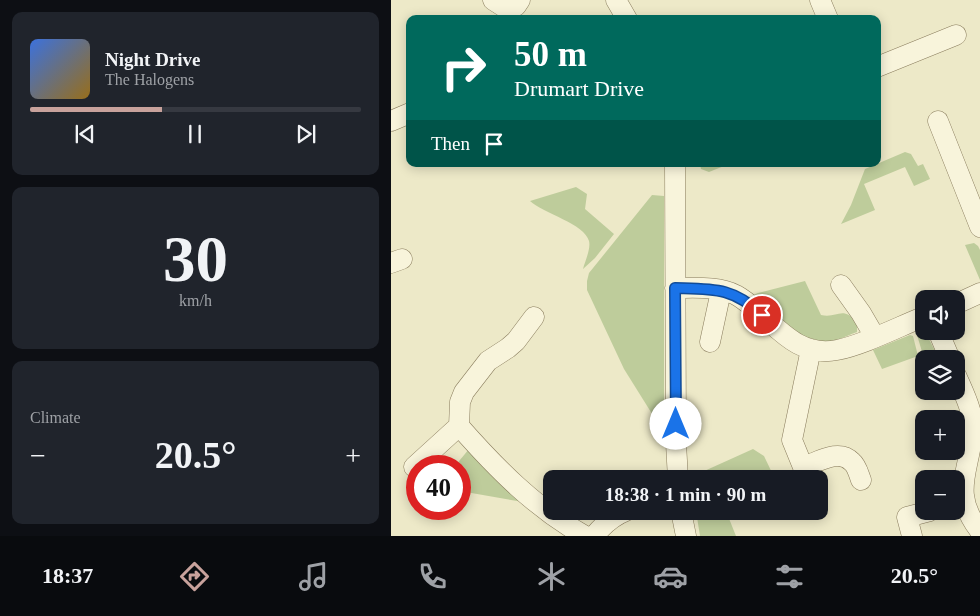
<!DOCTYPE html>
<meta charset="utf-8">
<style>
:root{--surface:#171b24;--page:#20242c;--text:#f1f3f6;--muted:#9ea1a6;--line:#363941;--accent:#c8a29c}
body{margin:0;font-family:"Times New Roman",serif;background:var(--page);color:var(--text);height:100vh;display:flex;flex-direction:column;font-size:19px;white-space:nowrap}
*{box-sizing:border-box;margin:0}
p{font-size:16px;color:var(--muted)}
.icon{flex:none;width:28px;height:28px;fill:none;stroke:currentColor;stroke-width:2;stroke-linecap:round;stroke-linejoin:round}
.map{position:relative;flex:1;overflow:hidden}
.panel{display:flex;flex-direction:column;gap:12px;padding:12px;background:#0d0f14;width:391px}
.panel>*{flex:none}
.top-card{position:absolute;left:15px;top:15px;width:475px;height:152px;border-radius:10px;box-shadow:0 2px 12px #0003;background:#00695c;color:#fff;overflow:hidden}
.buttons{position:absolute;left:524px;top:290px;display:grid;gap:10px}
.buttons a{display:grid;place-items:center;width:50px;height:50px;border-radius:10px;background:var(--surface);box-shadow:0 2px 12px #0003;font-size:25px}
.speed{position:absolute;left:15px;top:455px;display:flex;gap:10px;font-size:25px;font-weight:700;text-align:center}
.speed>*{display:grid;place-content:center;width:65px;height:65px;border-radius:50%;background:var(--surface);box-shadow:0 2px 12px #0003;line-height:1}
.speed .limit{border:8px solid #d22;background:#fff;color:#111}
.pin{position:absolute;display:grid;place-items:center;width:42px;height:42px;color:#fff;margin:-21px;border:2px solid #fff;border-radius:50%;box-shadow:0 1px 5px #0007}
.me{position:absolute;width:55px;margin:-28px;rotate:0deg;stroke-linejoin:round;filter:drop-shadow(0 0 4px #0008)}
.turn{display:flex;align-items:center;gap:18px;height:105px;padding:0 25px;font-size:22px}
.turn .icon{width:65px;height:65px;stroke-width:2.5}
.turn b{display:block;font-size:35px;line-height:42px}
.then{display:flex;align-items:center;height:48px;padding:0 25px;background:#0003;gap:10px;font-size:19px}
.big{font-size:38px;font-weight:700;line-height:1.1}
.panel .widget{flex:1;display:flex;flex-direction:column;justify-content:center;gap:8px;min-width:0;padding:0 18px;border-radius:10px;background:var(--page)}
.panel .dial{align-items:center;gap:0}
.dial b{font-size:65px;line-height:1}
.song{display:flex;align-items:center;gap:15px}
.cover{width:60px;height:60px;border-radius:8px;background:linear-gradient(135deg,hsl(220 70% 55%),hsl(40 70% 35%))}
.played{height:5px;border-radius:2px;background:linear-gradient(90deg,var(--accent) 40%,var(--line) 40%)}
.keys{display:flex;justify-content:space-around;direction:ltr}
.heat{display:flex;justify-content:space-between;align-items:center;font-size:28px;direction:ltr}
.trip{position:absolute;left:152px;top:470px;width:285px;height:50px;border-radius:10px;background:var(--surface);box-shadow:0 2px 12px #0003;font-weight:700;line-height:50px;text-align:center}
.tab-bar{display:flex;height:80px;justify-content:space-around;align-items:center;background:#090b0e;color:var(--muted)}
.tab-bar .icon{width:35px;height:35px}
.tab-bar .selected{color:var(--accent)}
.tab-bar b{font-size:22px;color:var(--text)}
main{display:flex;flex:1;min-height:0}
.map>svg:first-child{display:block}
</style>
<main>
<section class="panel">
<div class="widget">
<div class="song"><i class="cover"></i><div><b>Night Drive</b><p>The Halogens</p></div></div>
<div class="played"></div>
<div class="keys"><svg class="icon" aria-label="previous" viewBox="0 0 24 24"><path d="M18 5L8 12l10 7zM5 5v14"/></svg><svg class="icon" aria-label="pause" viewBox="0 0 24 24"><path d="M8 5v14M16 5v14"/></svg><svg class="icon" aria-label="next" viewBox="0 0 24 24"><path d="M6 5l10 7-10 7zM19 5v14"/></svg></div>
</div>
<div class="widget dial"><b>30</b><p>km/h</p></div>
<div class="widget"><p>Climate</p>
<div class="heat"><a>−</a><b class="big">20.5°</b><a>+</a></div>
</div>
</section>
<div class="map">
<svg width="589" height="536" viewBox="0 0 589 536">
<rect width="100%" height="100%" fill="#ede9c8"/>
<path fill="#becc9b" d="M514,152L520,154L527,166L532,164L539,179L523,186L514,167L473,184L484,210L450,224L460,205L474,169Z
M309,164H338L318,172L310,169Z
M185,187L196,194L194,209L223,234L204,258L192,269C194,261 200,249 198,241C194,224 152,213 139,201Z
M261,195L273,196V433L233,369L196,290V281L198,273Z
M583,243L587,246L589,250V280L574,245Z
M414,281L430,315C446,319 451,305 466,322V332C455,336 444,342 432,343C405,343 379,313 360,296L367,293Z
M531,333L538,339L544,351L532,355L526,335Z
M519,335L522,336L527,356L491,369L482,350Z
M78,449L132,502L69,491V466H64Z
M362,449L373,456L384,479H300V477Z
M305,511H335L345,536H309Z"/>
<g fill="none" stroke-linecap="round" stroke-linejoin="round">
<defs>
<path id="minor" d="M102,0L116,9L125,6L129,0
M225,0L236,19
M429,0L437,19
M486,67L565,35
M0,121L19,113
M547,121L589,227
M284,164L285,443L287,479
M0,263L11,259
M450,285L470,313L484,337
M284,288C304,288 328,286 345,295C379,314 400,359 446,350C472,345 507,327 532,317
M565,304L589,293
M143,317L125,341L117,348L97,361L73,392L69,402L68,426C105,468 144,508 194,536
M547,331L559,359
M319,342L330,291
M420,349L401,440L412,467C427,462 448,448 461,462C466,466 468,475 470,480
M565,375C570,387 580,406 581,419C585,464 555,488 589,531
M23,467L68,426
M290,511L295,536
M203,536C212,525 222,516 235,511
M521,536L516,517L539,511"/>
</defs>
<use href="#minor" stroke="#897c5d" stroke-width="21"/>
<use href="#minor" stroke="#f8f4db" stroke-width="20"/>
</g>
<g fill="none" stroke-linecap="round" stroke-linejoin="round">
<defs>
<path id="route" d="M285,424L284,288C322,289 342,287 371,315"/>
</defs>
<use href="#route" stroke="#114b97" stroke-width="12"/>
<use href="#route" stroke="#1a73e8" stroke-width="9"/>
</g>
</svg>
<div class="buttons">
<a><svg class="icon" aria-label="sound" viewBox="0 0 24 24"><path d="M4 9h4l5-4v14l-5-4H4zM17 9q2 3 0 6"/></svg></a>
<a><svg class="icon" aria-label="layers" viewBox="0 0 24 24"><path d="M12 4l9 5-9 5-9-5zM3 14l9 5 9-5"/></svg></a>
<a>+</a>
<a>−</a>
</div>
<div class="speed"><div class="limit">40</div></div>
<div class="pin" style="left:371px;top:315px;background:#d93025"><svg class="icon" aria-label="arrive" viewBox="0 0 24 24"><path d="M6 21V4h12l-3 4 3 4H6"/></svg></div>
<svg class="me" style="left:285px;top:424px" viewBox="-20 -20 40 40"><circle r="19" fill="#fff"/><path d="M0-13L10 11 0 6-10 11z" fill="#1a73e8"/></svg>
<div class="trip">18:38 · 1 min · 90 m</div>
<div class="top-card">
<div class="turn"><svg class="icon" aria-label="right" viewBox="0 0 24 24"><path d="M7 20v-9h11M14 6l5 5-5 5"/></svg><div><b>50 m</b>Drumart Drive</div></div>
<div class="then">Then<svg class="icon" aria-label="arrive" viewBox="0 0 24 24"><path d="M6 21V4h12l-3 4 3 4H6"/></svg></div>
</div>
</div>
</main>
<nav class="tab-bar">
<b>18:37</b>
<svg class="icon selected" aria-label="directions" viewBox="0 0 24 24"><path d="M12 3l9 9-9 9-9-9zM9 14v-3h6M13 9l2 2-2 2"/></svg>
<svg class="icon" aria-label="music" viewBox="0 0 24 24"><path d="M9 18V5l10-2v13"/><circle cx="6" cy="18" r="3"/><circle cx="16" cy="16" r="3"/></svg>
<svg class="icon" aria-label="phone" viewBox="0 0 24 24"><path d="M5 4h4l2 5-3 2q2 4 5 5l2-3 5 2v4C11 20 4 13 5 4z"/></svg>
<svg class="icon" aria-label="climate" viewBox="0 0 24 24"><path d="M12 3v18M4 7l16 10M4 17L20 7"/></svg>
<svg class="icon" aria-label="car" viewBox="0 0 24 24"><path d="M5 17H2v-5l4-1 3-4h7l3 4 3 1v5h-3M9 17h6M6 11h13"/><circle cx="7" cy="17" r="2"/><circle cx="17" cy="17" r="2"/></svg>
<svg class="icon" aria-label="filters" viewBox="0 0 24 24"><path d="M4 7h16M4 17h16"/><circle cx="9" cy="7" r="2"/><circle cx="15" cy="17" r="2"/></svg>
<b>20.5°</b>
</nav>
